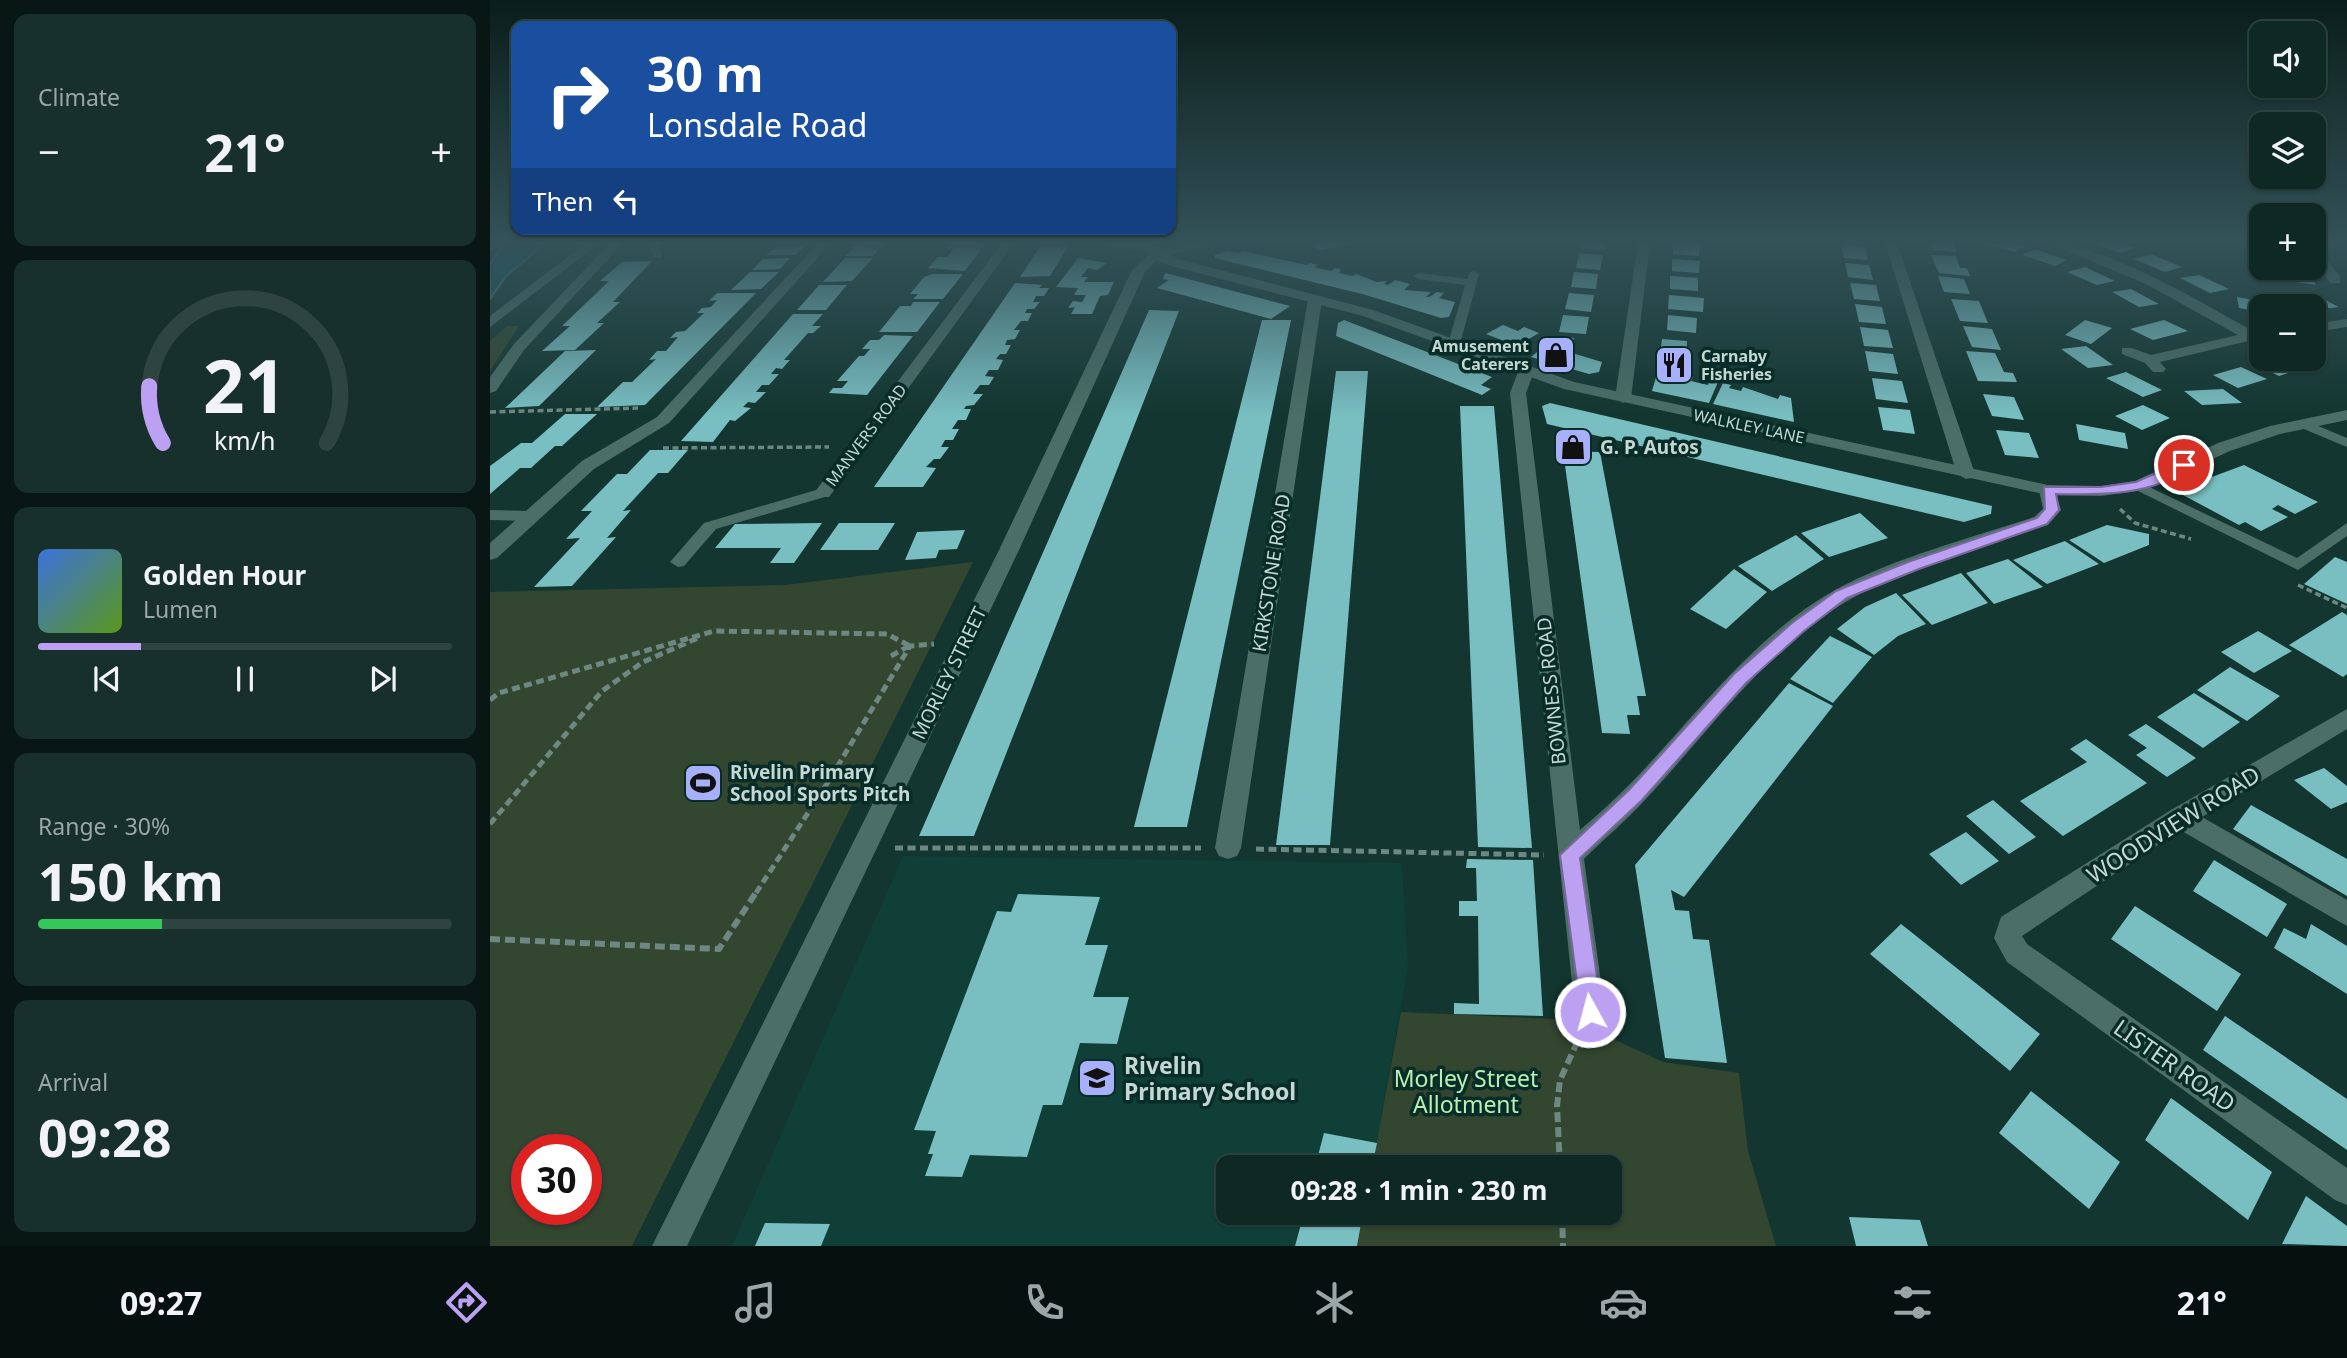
<!DOCTYPE html>
<meta charset="utf-8">
<style>
:root{--surface:#0e2824;--page:#17302c;--text:#f1f3f6;--muted:#9ba6a6;--line:#2e4441;--accent:#bca0f2}
body{margin:0;font-family:"Noto Sans",sans-serif;background:var(--page);color:var(--text);height:100vh;display:flex;flex-direction:column;font-size:26px;white-space:nowrap}
*{box-sizing:border-box;margin:0}
p{font-size:23px;color:var(--muted)}
.icon{flex:none;width:38px;height:38px;fill:none;stroke:currentColor;stroke-width:2;stroke-linecap:round;stroke-linejoin:round}
.map{position:relative;flex:1;overflow:hidden}
.panel{display:flex;flex-direction:column;gap:14px;padding:14px;background:#081614;width:490px}
.panel>*{flex:none}
.banner{position:absolute;left:21px;top:21px;width:665px;height:214px;border-radius:14px;box-shadow:0 2px 5px #0004,0 0 0 2px var(--line);background:#1a4fa0;color:#fff;overflow:hidden}
.fabs{position:absolute;left:1759px;top:21px;display:grid;gap:14px}
.fabs a{display:grid;place-items:center;width:77px;height:77px;border-radius:14px;background:var(--surface);box-shadow:0 2px 5px #0004,0 0 0 2px var(--line);font-size:35px}
.speed{position:absolute;left:21px;top:1134px;display:flex;gap:14px;font-size:35px;font-weight:700;text-align:center}
.speed>*{display:grid;place-content:center;width:91px;height:91px;border-radius:50%;background:var(--surface);box-shadow:0 2px 5px #0004,0 0 0 2px var(--line);line-height:1}
.speed .limit{border:10px solid #d22;background:#fff;color:#111}
.pin{position:absolute;display:grid;place-items:center;width:60px;height:60px;color:#fff;margin:-30px;border:4px solid #fff;border-radius:50%;box-shadow:0 2px 7px #0007}
.me{position:absolute;width:77px;margin:-38px;rotate:353deg;stroke-linejoin:round;filter:drop-shadow(0 0 5px #0008)}
.turn{display:flex;align-items:center;gap:24px;height:147px;padding:0 21px;font-size:32px}
.turn .icon{width:91px;height:91px;stroke-width:2.5}
.turn b{display:block;font-size:49px;line-height:60px}
.then{display:flex;align-items:center;height:66px;padding:0 21px;background:#0003;gap:14px;font-size:26px}
.big{font-size:52px;font-weight:700;line-height:1.1}
.panel .widget{flex:1;display:flex;flex-direction:column;justify-content:center;gap:10px;min-width:0;padding:0 24px;border-radius:14px;background:var(--page)}
.panel .dial{align-items:center;gap:0}
.dial svg{height:182px;overflow:visible;fill:none;stroke:var(--line);stroke-width:7;stroke-linecap:round;text-anchor:middle}
.dial text{fill:var(--text);stroke:none}
.song{display:flex;align-items:center;gap:21px}
.cover{width:84px;height:84px;border-radius:10px;background:linear-gradient(135deg,hsl(220 70% 55%),hsl(90 70% 35%))}
.played{height:7px;border-radius:4px;background:linear-gradient(90deg,var(--accent) 25%,var(--line) 25%)}
.keys{display:flex;justify-content:space-around;direction:ltr}
.heat{display:flex;justify-content:space-between;align-items:center;font-size:38px;direction:ltr}
.charge{height:10px;border-radius:5px;background:linear-gradient(90deg,#34c759 30%,var(--line) 0)}
.trip{position:absolute;left:726px;top:1155px;width:406px;height:70px;border-radius:14px;background:var(--surface);box-shadow:0 2px 5px #0004,0 0 0 2px var(--line);font-weight:700;line-height:70px;text-align:center}
.menu{display:flex;height:112px;justify-content:space-around;align-items:center;background:#06100e;color:var(--muted)}
.menu .icon{width:49px;height:49px}
.menu .on{color:var(--accent)}
.menu b{font-size:32px;color:var(--text)}
main{display:flex;flex:1;min-height:0}
.map>svg:first-child{display:block}
</style>
<main>
<section class="panel">
<div class="widget"><p>Climate</p>
<div class="heat"><a>−</a><b class="big">21°</b><a>+</a></div>
</div>
<div class="widget dial"><svg viewBox="0 0 100 80">
<path d="M14 69A42 42 0 1 1 86 69"/>
<path d="M14 69A42 42 0 0 1 8 44" stroke="#bca0f2"/>
<text x="50" y="56" font-size="32" font-weight="700">21</text>
<text x="50" y="72" font-size="11">km/h</text>
</svg></div>
<div class="widget">
<div class="song"><i class="cover"></i><div><b>Golden Hour</b><p>Lumen</p></div></div>
<div class="played"></div>
<div class="keys"><svg class="icon" aria-label="previous" viewBox="0 0 24 24"><path d="M18 5L8 12l10 7zM5 5v14"/></svg><svg class="icon" aria-label="pause" viewBox="0 0 24 24"><path d="M8 5v14M16 5v14"/></svg><svg class="icon" aria-label="next" viewBox="0 0 24 24"><path d="M6 5l10 7-10 7zM19 5v14"/></svg></div>
</div>
<div class="widget"><p>Range · 30%</p><b class="big">150 km</b><div class="charge"></div></div>
<div class="widget"><p>Arrival</p><b class="big">09:28</b></div>
</section>
<div class="map">
<svg width="1857" height="1246" viewBox="0 0 1857 1246">
<rect width="100%" height="100%" fill="#133630"/>
<path fill="#0f3f37" d="M413,856L912,863L918,967L882,1167H738V1213H873L867,1246H242Z"/>
<path fill="#33462f" fill-rule="evenodd" d="M17,326H29L0,371V341Z
M483,562L142,1246H0V592L295,585ZM37,1150H96V1209H37Z
M911,1012L1082,1020L1173,1062L1249,1073L1258,1151L1286,1246H867L873,1213H1120V1167H882Z"/>
<path fill="#0e5465" stroke="#457b86" stroke-width="2" d="M13,243H56L16,276L0,299V265Z"/>
<path fill="#79bfc2" d="M368,243H395L383,256H355Z
M459,243H496L475,271L438,268L448,257H457L464,248H455Z
M820,243H860V244L828,250Z
M1091,243H1115L1114,250L1090,248Z
M1183,243L1210,244L1209,256L1183,254Z
M1440,243H1464L1467,252L1443,250Z
M1524,243L1536,246L1525,252L1493,244Z
M1605,243H1632L1645,248L1630,253Z
M1351,244L1375,246L1378,260L1354,258Z
M288,245H317L305,255H276Z
M551,245H579L560,276L530,277Z
M1545,249L1577,260L1565,266L1532,255Z
M738,251L748,253L753,251L817,265L820,263L828,265L824,267L841,271L845,268L851,269L849,273L863,276L866,274L887,282L897,281L894,284L898,285L905,280L920,284L914,290L941,292L936,297H939L947,292L954,293L949,298L965,302L959,317L951,318L876,295L725,258V255Z
M1089,253L1113,255L1110,270L1086,268Z
M1661,254L1692,267L1675,272L1644,259Z
M1441,255L1466,256L1470,268H1477L1480,276L1449,273Z
M300,258L290,269L262,270L273,259Z
M355,258H383L362,281L333,282Z
M588,258L617,263L607,270L598,268L591,277H598L594,282H624L618,295L610,296L602,314H581L585,307L578,308L583,301L592,302L596,295H584L588,288L566,287Z
M1182,259L1210,261L1209,273L1182,271Z
M162,261L123,302H130L107,323H114L85,350L52,351L80,326H72L119,281H110L132,262Z
M1355,263L1379,265L1383,280L1358,277Z
M1595,267L1625,281L1607,285L1577,272Z
M1786,268H1815L1826,285L1786,279L1783,273L1790,274Z
M260,272H289L271,289L241,290Z
M1084,272L1108,274L1106,289L1081,287Z
M675,273L687,276L800,306L781,319L667,288L679,280L673,279Z
M443,274H473L453,299H423L428,294H420L434,277Z
M1709,275L1739,289L1720,293L1690,278Z
M1180,276L1208,278V291L1180,289Z
M1448,276L1474,279L1480,294L1454,292Z
M525,283L552,285L549,288H559L554,296H546L543,302H550L544,309H537L535,313H542L538,321H531L524,330H530L525,339L517,340L515,345H521L516,354H510L506,359L513,360L508,370H499L495,376L504,377L499,385H490L483,394H493L484,405L476,406L474,409H481L476,420H468L462,429H469L463,440H455L451,447H459L450,459H444L436,467L446,468L433,487H384Z
M1360,283L1386,285L1390,301L1364,299Z
M329,285H357L336,310H307Z
M1641,289L1669,304L1649,307L1622,292Z
M227,293H266L155,405L107,407L133,382H142L166,359L159,360L167,351H176L188,337L180,338L186,332L195,331L214,313H207L212,308L221,307L227,300L219,301Z
M1079,293L1104,295L1101,312L1075,309Z
M1179,295L1214,298L1213,312L1178,309Z
M1827,296L1849,307L1824,310V306H1810L1797,299Z
M1747,297L1791,305V306H1771V312L1749,308Z
M1461,299L1489,301L1498,323L1470,321Z
M423,302H450L427,332H389L410,306H421Z
M1365,304L1392,307L1396,324L1369,322Z
M659,310L689,311L484,836H429Z
M303,314H333L322,326H331L323,333H318L294,360H300L292,369L286,368L281,374H289L279,385H272L266,392H276L265,403L258,402L253,407L261,408L245,421L240,420L223,442L191,441Z
M1073,315L1099,317L1096,334L1069,332Z
M1178,315L1207,318L1206,333L1177,330Z
M772,320H801L697,827H644Z
M854,320L1002,377L991,385L1001,389L992,395L846,336L848,323Z
M1595,320L1622,328L1601,344L1575,335Z
M1674,320L1698,331L1663,340L1640,329Z
M1013,325L1028,331L1034,327L1049,333L1027,346L996,334Z
M1473,326L1502,329L1511,350L1482,347Z
M1370,327L1398,330L1403,348L1374,346Z
M394,335L423,336L377,395L339,393L343,388H352L358,381H347L369,356H374L380,349H372L380,340H389Z
M1066,337L1084,338L1079,352L1112,362L1109,372L1099,374L1041,357Z
M1172,339L1197,341L1196,359L1170,356Z
M1596,346L1623,365L1598,368L1571,349Z
M106,350L49,406L15,408L75,351Z
M1375,351L1403,354L1408,374L1379,371Z
M1476,351L1505,353L1514,372L1523,373L1527,382L1488,381Z
M1781,359H1799L1817,367L1789,376L1764,364Z
M1167,361L1201,364V370L1166,367Z
M1751,367L1777,379L1748,388L1723,375Z
M846,371H878L840,845H786Z
M1636,372L1672,390L1653,397L1616,378Z
M1194,375L1203,377L1201,381L1218,385L1220,380L1228,382L1219,403L1162,391L1166,377L1190,382Z
M1382,378L1412,381L1418,403L1386,399Z
M1233,383L1241,385L1239,388L1251,391L1253,387L1288,399L1290,395L1301,398L1304,422L1223,404Z
M1733,389L1752,403L1712,405L1694,391Z
M1493,394L1524,397L1534,420L1502,416Z
M1060,403L1502,506L1501,514L1474,522L1057,424L1052,406Z
M1653,405L1680,418L1652,430L1625,416Z
M970,406H1004L1042,848L988,847Z
M1388,407L1420,410L1425,434L1393,430Z
M75,414H107L72,446H65L41,468H30L0,494V466L31,443H42Z
M1586,424L1635,433L1638,449L1589,440Z
M1506,430L1539,433L1549,458L1515,455Z
M160,450H198L178,473H168L133,511L141,510L117,538L126,537L82,586L44,587L90,538L76,539L102,511H91L127,474H137Z
M1073,451L1110,452L1156,696H1147L1150,715H1137L1140,734L1112,733Z
M1754,465L1828,502L1805,514L1788,505L1782,509L1798,517L1771,531L1755,522L1749,525L1693,495L1717,484L1711,481Z
M1370,513L1398,538L1339,557L1311,533Z
M332,523L304,563H280L291,548H225L245,524Z
M349,523H405L388,550H330Z
M1617,525L1659,534V545L1614,563L1579,540Z
M475,530L467,549L449,550L446,558L415,560L427,532Z
M1306,535L1334,559L1282,591L1248,566Z
M1575,541L1609,564L1557,584L1523,560Z
M1845,557L1857,562V604L1814,584Z
M1518,559L1553,587L1504,604L1476,573Z
M1244,569L1277,592L1236,629L1200,609Z
M1471,573L1498,603L1442,625L1412,595Z
M1406,593L1436,624L1408,636L1384,655L1347,629L1375,607Z
M1852,612L1857,615V674L1853,677L1799,645Z
M1768,631L1802,651L1764,673L1731,652Z
M1340,636L1382,657L1343,703L1300,679Z
M1740,667L1790,696L1757,721L1707,690Z
M1299,683L1343,706L1194,897L1181,890L1185,910L1199,911L1203,939L1219,940L1237,1063L1175,1058L1145,865Z
M1704,693L1750,722L1713,748L1667,717Z
M1656,724L1706,758L1677,777L1646,755L1657,748L1638,735Z
M1596,739L1657,783L1573,836L1530,801L1597,762L1580,749Z
M1834,768L1857,786V802L1841,809L1804,780Z
M1503,800L1546,837L1519,854L1476,816Z
M1761,805L1857,859V896L1743,829Z
M1476,832L1509,861L1471,885L1439,854Z
M977,859L1043,860L1053,1016L964,1014V1003L989,1004L988,916H969V901H987L986,868H976Z
M1724,860L1797,904L1777,937L1703,891Z
M528,894L610,897L595,945H618L603,997H639L627,1044L590,1043L572,1105H553L537,1157L480,1155L472,1177L435,1176L443,1154H438L446,1131L424,1130L507,911L521,912Z
M1645,906L1751,974L1727,1011L1621,939Z
M1411,924L1550,1034L1520,1071L1380,954Z
M1821,924L1857,946V994L1784,948L1794,928L1816,939Z
M1735,1016L1857,1099V1150L1713,1050Z
M1541,1091L1630,1162L1599,1209L1509,1133Z
M1681,1098L1782,1172L1758,1220L1655,1140Z
M834,1133L887,1143L882,1167H825Z
M1816,1196L1857,1226V1246L1792,1244Z
M814,1213H873L867,1246H805Z
M1359,1217L1430,1220L1438,1246H1366Z
M275,1223L340,1224L331,1246H265Z"/>
<g fill="none" stroke-linecap="round" stroke-linejoin="round">
<path stroke="#6d8782" stroke-width="3.5" stroke-dasharray="6 3.5" stroke-linecap="butt" d="M0,412L148,408
M173,448L339,447
M1630,509L1645,523L1701,539
M1808,585L1857,608"/>
<path stroke="#6d8782" stroke-width="5" stroke-dasharray="8 4.5" stroke-linecap="butt" d="M401,656L419,646
M0,700L9,693L224,631L397,634L420,646
M0,824L112,691L153,662L210,637
M405,848H711
M766,849L1054,855
M266,893L338,782L420,646L444,644"/>
<path stroke="#6d8782" stroke-width="6" stroke-dasharray="10 5" stroke-linecap="butt" d="M0,939L229,949L267,891
M1070,1167L1067,1106L1070,1080L1090,1036
M1072,1213L1073,1246"/>
<path fill="#4b6e67" fill-rule="evenodd" d="M0,243H9L0,251Z
M158,243H168L172,258H164Z
M984,271L989,274L970,344L960,347L958,344L975,285L929,279L923,276L929,273L977,279L980,272Z
M1814,420L1857,438V447L1809,427V421Z
M1649,482L1807,558L1857,523V536L1808,570L1644,489L1642,486Z
M333,488L341,493L338,496L226,529L194,566L188,567L180,562L214,523Z
M0,510L41,511L49,516L41,521L0,520Z"/>
<path fill="#4b6e67" fill-rule="evenodd" d="M96,243H110L0,327V316Z
M120,243H133L34,350L6,391L0,393V377L24,344Z
M328,243H341L179,423L104,469L7,558L0,560V543L92,461L167,417Z
M512,243H524L339,497H327L324,493L327,489Z
M608,243H656L665,247L659,251L614,247Z
M705,243H731L671,257L655,272L529,550L197,1246H162L509,550L642,270L662,251Z
M1148,243H1160L1141,398L1133,403L1125,398Z
M1395,243H1407L1485,474L1482,478L1476,479L1467,474Z
M1559,243C1613,243 1714,304 1763,331L1771,332V338L1670,362L1676,369L1673,372H1663L1655,363L1632,354V348H1642L1661,355L1748,335L1658,285Z
M1824,247L1828,248L1850,277V283H1840L1824,259Z
M825,295L832,299L751,848L747,856L738,859L729,856L725,848L818,299Z
M1857,319V327L1824,332V324Z
M1036,367L1044,372L1036,393L1090,830C1106,816 1122,802 1137,787C1203,720 1261,637 1345,590C1403,558 1481,538 1544,517L1553,509L1549,490L1552,486H1564L1571,510L1558,525C1497,546 1414,568 1359,600C1276,648 1219,732 1155,800C1136,821 1114,839 1094,859L1115,1011L1110,1021L1100,1025L1090,1021L1085,1011L1020,393L1028,372Z
M1857,709V729L1712,817L1857,900V926L1690,830L1532,936L1537,944L1857,1168V1205L1845,1200L1517,962L1504,938L1511,917L1681,810Z"/>
<path fill="#4b6e67" fill-rule="evenodd" d="M650,243H663L688,259L883,310L1084,382L1558,485L1611,486L1645,481L1728,443L1780,426L1857,410V420L1790,434L1740,451L1655,490L1611,496L1558,495L1074,389L873,316L678,265L662,257Z"/>
</g>
<linearGradient id="sky" x2="0" y2="1"><stop stop-color="#0a1e1a"/><stop offset="0.58" stop-color="#335259"/><stop offset="1" stop-color="#335259" stop-opacity="0"/></linearGradient>
<rect width="1857" height="417" fill="url(#sky)"/>
<path fill="#bca0f2" stroke="#7a689d" stroke-width="2" d="M1689,463L1701,465C1668,496 1608,495 1566,494L1569,510L1557,524L1429,569L1357,598L1314,631L1256,683L1152,800L1090,858L1112,1012L1108,1019L1100,1022L1092,1019L1070,855L1139,790L1244,674L1302,623L1346,591L1418,562L1547,518L1555,509L1554,487H1611L1646,482Z"/>
<defs>
<symbol id="shop-square" viewBox="-11 -11 22 22"><rect x="-9" y="-9" width="18" height="18" rx="4" fill="#a8b0fc" stroke="#082c27"/><path d="M-5-2.5h2.3a2.7 3.5 0 0 1 5.4 0H5L5.5 6h-11ZM-1.5-2.5h3a1.5 2.3 0 0 0-3 0Z" fill="#111"/></symbol>
<symbol id="restaurant-square" viewBox="-11 -11 22 22"><rect x="-9" y="-9" width="18" height="18" rx="4" fill="#a8b0fc" stroke="#082c27"/><path d="M-5-6h1v4h1v-4h1v4h1v-4h1v5L-1.5 .5V6h-2V.5L-5-1ZM5-6V6H3V1.5H1.5Q1.5-4 5-6Z" fill="#111"/></symbol>
<symbol id="stadium-square" viewBox="-11 -11 22 22"><rect x="-9" y="-9" width="18" height="18" rx="4" fill="#a8b0fc" stroke="#082c27"/><path d="M0-5a6.5 5 0 1 0 0 10a6.5 5 0 1 0 0-10ZM-3.5-1.8h7v3.6h-7Z" fill="#111"/></symbol>
<symbol id="school-square" viewBox="-11 -11 22 22"><rect x="-9" y="-9" width="18" height="18" rx="4" fill="#a8b0fc" stroke="#082c27"/><path d="M0-5L7-2L0 1L-7-2ZM-4 1L0 2.5L4 1V4Q0 6-4 4Z" fill="#111"/></symbol>
</defs>
<g fill-rule="evenodd">
<use href="#shop-square" x="1044" y="333" width="44" height="44"/>
<use href="#restaurant-square" x="1162" y="343" width="44" height="44"/>
<use href="#shop-square" x="1061" y="425" width="44" height="44"/>
<use href="#stadium-square" x="191" y="761" width="44" height="44"/>
<use href="#school-square" x="585" y="1056" width="44" height="44"/>
</g>
<g text-anchor="middle" dominant-baseline="central" stroke-width="7" stroke-linejoin="round" paint-order="stroke">
<g font-size="16" font-weight="bold" fill="#c4d7d2" stroke="#082c27" text-anchor="end">
<text x="1039" y="346">Amusement<tspan x="1039" dy="18">Caterers</tspan></text>
<text x="1211" y="356" text-anchor="start">Carnaby<tspan x="1211" dy="18">Fisheries</tspan></text>
</g>
<g font-size="16" fill="#c4d7d2" stroke="#082c27">
<text transform="translate(1259 426) rotate(12)">WALKLEY LANE</text>
<text transform="translate(376 435) rotate(-53)">MANVERS ROAD</text>
</g>
<g font-size="19" font-weight="bold" fill="#c4d7d2" stroke="#082c27" text-anchor="start">
<text x="1110" y="447">G. P. Autos</text>
<text x="240" y="772">Rivelin Primary<tspan x="240" dy="22">School Sports Pitch</tspan></text>
</g>
<g font-size="19" fill="#c4d7d2" stroke="#082c27">
<text transform="translate(781 573) rotate(-81)">KIRKSTONE ROAD</text>
<text transform="translate(459 673) rotate(-64)">MORLEY STREET</text>
<text transform="translate(1061 691) rotate(-96)">BOWNESS ROAD</text>
</g>
<g font-size="23" fill="#c4d7d2" stroke="#082c27">
<text transform="translate(1683 824) rotate(-32)">WOODVIEW ROAD</text>
<text transform="translate(1685 1065) rotate(35)">LISTER ROAD</text>
</g>
<g font-size="23" font-weight="bold" fill="#c4d7d2" stroke="#082c27" text-anchor="start">
<text x="634" y="1065">Rivelin<tspan x="634" dy="26">Primary School</tspan></text>
</g>
<g font-size="23" fill="#b9eeb0" stroke="#082c27">
<text x="976" y="1078">Morley Street<tspan x="976" dy="26">Allotment</tspan></text>
</g>
</g>
</svg>
<div class="fabs">
<a><svg class="icon" aria-label="sound" viewBox="0 0 24 24"><path d="M4 9h4l5-4v14l-5-4H4zM17 9q2 3 0 6"/></svg></a>
<a><svg class="icon" aria-label="layers" viewBox="0 0 24 24"><path d="M12 4l9 5-9 5-9-5zM3 14l9 5 9-5"/></svg></a>
<a>+</a>
<a>−</a>
</div>
<div class="speed"><div class="limit">30</div></div>
<div class="pin" style="left:1694px;top:465px;background:#d93025"><svg class="icon" aria-label="arrive" viewBox="0 0 24 24"><path d="M6 21V4h12l-3 4 3 4H6"/></svg></div>
<svg class="me" style="left:1100px;top:1012px" viewBox="-20 -20 40 40"><circle r="17" fill="#bca0f2" stroke="#fff" stroke-width="3"/><path d="M0-11L8 9 0 5-8 9z" fill="#fff"/></svg>
<div class="trip">09:28 · 1 min · 230 m</div>
<div class="banner">
<div class="turn"><svg class="icon" aria-label="right" viewBox="0 0 24 24"><path d="M7 20v-9h11M14 6l5 5-5 5"/></svg><div><b>30 m</b>Lonsdale Road</div></div>
<div class="then">Then<svg class="icon" aria-label="left" viewBox="0 0 24 24"><path d="M17 20v-9H6M10 6l-5 5 5 5"/></svg></div>
</div>
</div>
</main>
<nav class="menu">
<b>09:27</b>
<svg class="icon on" aria-label="directions" viewBox="0 0 24 24"><path d="M12 3l9 9-9 9-9-9zM9 14v-3h6M13 9l2 2-2 2"/></svg>
<svg class="icon" aria-label="music" viewBox="0 0 24 24"><path d="M9 18V5l10-2v13"/><circle cx="6" cy="18" r="3"/><circle cx="16" cy="16" r="3"/></svg>
<svg class="icon" aria-label="phone" viewBox="0 0 24 24"><path d="M5 4h4l2 5-3 2q2 4 5 5l2-3 5 2v4C11 20 4 13 5 4z"/></svg>
<svg class="icon" aria-label="climate" viewBox="0 0 24 24"><path d="M12 3v18M4 7l16 10M4 17L20 7"/></svg>
<svg class="icon" aria-label="car" viewBox="0 0 24 24"><path d="M5 17H2v-5l4-1 3-4h7l3 4 3 1v5h-3M9 17h6M6 11h13"/><circle cx="7" cy="17" r="2"/><circle cx="17" cy="17" r="2"/></svg>
<svg class="icon" aria-label="filters" viewBox="0 0 24 24"><path d="M4 7h16M4 17h16"/><circle cx="9" cy="7" r="2"/><circle cx="15" cy="17" r="2"/></svg>
<b>21°</b>
</nav>
